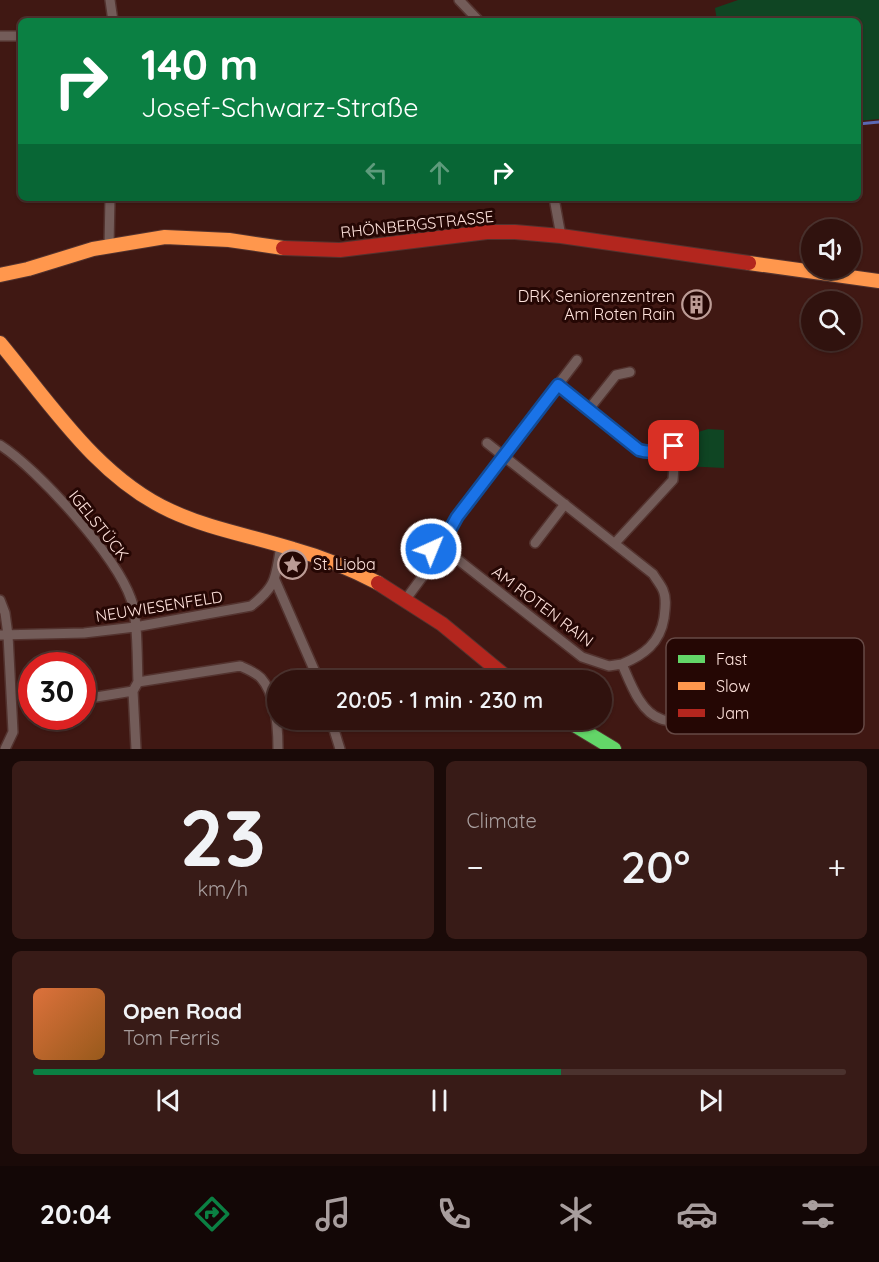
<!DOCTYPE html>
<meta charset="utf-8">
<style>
:root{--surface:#30120e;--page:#381b17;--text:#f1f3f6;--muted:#a89e9e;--line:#4b322e;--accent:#0b8043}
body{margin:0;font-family:Quicksand,sans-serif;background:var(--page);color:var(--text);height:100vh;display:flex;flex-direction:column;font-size:22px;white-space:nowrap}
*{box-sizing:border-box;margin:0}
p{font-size:20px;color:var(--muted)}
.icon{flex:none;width:33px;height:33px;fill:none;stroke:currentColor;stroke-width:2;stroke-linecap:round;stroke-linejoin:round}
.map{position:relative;height:749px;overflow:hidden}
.side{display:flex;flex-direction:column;gap:12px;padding:12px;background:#1a0a08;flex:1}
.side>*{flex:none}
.top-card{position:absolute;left:18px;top:18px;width:843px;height:183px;border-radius:9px;box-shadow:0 2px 4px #0004,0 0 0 2px var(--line);background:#0b8043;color:#fff;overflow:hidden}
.controls{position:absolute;left:801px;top:219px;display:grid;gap:12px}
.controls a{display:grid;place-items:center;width:60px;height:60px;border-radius:50%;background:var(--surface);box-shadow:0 2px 4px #0004,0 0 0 2px var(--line);font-size:30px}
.speed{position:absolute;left:18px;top:652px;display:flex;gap:12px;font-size:30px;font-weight:700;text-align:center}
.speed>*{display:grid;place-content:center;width:78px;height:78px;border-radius:50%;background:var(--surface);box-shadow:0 2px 4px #0004,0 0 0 2px var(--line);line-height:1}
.speed .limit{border:9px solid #d22;background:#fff;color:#111}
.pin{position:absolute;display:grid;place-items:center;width:51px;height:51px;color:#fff;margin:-26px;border-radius:12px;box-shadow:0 3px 9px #0006}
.me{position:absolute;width:66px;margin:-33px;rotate:44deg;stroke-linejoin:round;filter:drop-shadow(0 0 4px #0008)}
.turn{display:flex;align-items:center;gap:21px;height:126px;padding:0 24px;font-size:27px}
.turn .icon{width:78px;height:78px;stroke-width:2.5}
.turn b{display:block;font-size:42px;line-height:51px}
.lanes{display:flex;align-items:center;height:57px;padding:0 24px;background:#0003;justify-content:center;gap:30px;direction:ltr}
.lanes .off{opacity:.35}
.big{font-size:45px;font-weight:600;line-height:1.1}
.side .card{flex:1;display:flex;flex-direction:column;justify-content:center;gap:9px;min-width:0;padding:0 21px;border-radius:9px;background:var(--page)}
.side .dial{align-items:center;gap:0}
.dial b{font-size:78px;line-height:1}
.song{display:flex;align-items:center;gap:18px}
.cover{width:72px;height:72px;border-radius:9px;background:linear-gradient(135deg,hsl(20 70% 55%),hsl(30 70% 35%))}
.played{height:6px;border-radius:3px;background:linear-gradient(90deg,var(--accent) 65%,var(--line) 65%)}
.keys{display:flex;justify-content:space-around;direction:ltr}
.heat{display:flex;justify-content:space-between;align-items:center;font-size:33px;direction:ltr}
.side .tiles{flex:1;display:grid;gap:12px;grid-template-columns:1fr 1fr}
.card:last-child{grid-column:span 2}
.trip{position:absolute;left:267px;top:670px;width:345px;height:60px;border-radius:30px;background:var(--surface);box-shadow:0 2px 4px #0004,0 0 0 2px var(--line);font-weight:600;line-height:60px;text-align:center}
.tabs{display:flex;height:96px;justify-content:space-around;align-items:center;background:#130706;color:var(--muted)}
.tabs .icon{width:42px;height:42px}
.tabs .active{color:var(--accent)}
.tabs b{font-size:27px;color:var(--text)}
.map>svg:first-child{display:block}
</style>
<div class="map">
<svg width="879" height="749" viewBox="0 0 879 749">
<rect width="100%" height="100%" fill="#401813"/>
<path fill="#0f4523" d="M738,0H879V119L858,121V21H717L715,8Z
M708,429L724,430V468L684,466L685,436Z"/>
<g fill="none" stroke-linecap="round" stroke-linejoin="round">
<path stroke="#5b69b4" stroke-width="3" d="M858,124L879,122"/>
<defs>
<path id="street" d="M110,0L113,21
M459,0L479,21
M0,36H21
M554,198L561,236
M109,245L110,198
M558,385L639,450C652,454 662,450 674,446L675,452L673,480L615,543
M589,409L616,375L630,372
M487,443L653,574C656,579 661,585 663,590C667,599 665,609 664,618C660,643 644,655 622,664
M0,445C38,469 116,556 131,599C138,616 137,661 138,682L133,691L136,749
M447,535L457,517L577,360
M431 547a12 12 0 1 1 24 0a12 12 0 1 1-24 0Z
M535,543L565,504
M452,555L582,657L609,666L622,664C630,682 640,712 661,719C665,721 671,721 675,721
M275,580L319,681
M406,599L437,557
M0,600L5,613L8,635L13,732L5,749
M0,635L84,633L135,627L251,606C278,585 275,577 281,546
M138,682L240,666C247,669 255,672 261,678C276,695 278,728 278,749
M84,699L133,691
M331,720L340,749"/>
<path id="fast" d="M566,720L614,749"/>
<path id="slow" d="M749,263L879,281
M0,275L28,269L93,249L165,237L229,240L283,248
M0,343C50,403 98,478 171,511C210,529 252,536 293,549C322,557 351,569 378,583"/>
<path id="jam" d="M283,248L340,250L487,232H515L561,236L749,263
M378,583L442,624L511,681"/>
</defs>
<use href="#street" stroke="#53332f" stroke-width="12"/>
<use href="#fast" stroke="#53332f" stroke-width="16"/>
<use href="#slow" stroke="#53332f" stroke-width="16"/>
<use href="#jam" stroke="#53332f" stroke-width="16"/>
<use href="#street" stroke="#735c59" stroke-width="9"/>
<use href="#fast" stroke="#63d668" stroke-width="14"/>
<use href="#slow" stroke="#ff974d" stroke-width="14"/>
<use href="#jam" stroke="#b3261e" stroke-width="14"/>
</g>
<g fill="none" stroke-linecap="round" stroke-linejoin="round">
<defs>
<path id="route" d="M431,549C431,539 437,534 447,535L457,517L558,385L639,450C652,454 661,450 674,446"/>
</defs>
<use href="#route" stroke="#114b97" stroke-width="15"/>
<use href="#route" stroke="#1a73e8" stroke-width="10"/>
</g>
<defs>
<symbol id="building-ring" viewBox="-11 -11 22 22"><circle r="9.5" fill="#250704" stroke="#bc9c96" stroke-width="1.5"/><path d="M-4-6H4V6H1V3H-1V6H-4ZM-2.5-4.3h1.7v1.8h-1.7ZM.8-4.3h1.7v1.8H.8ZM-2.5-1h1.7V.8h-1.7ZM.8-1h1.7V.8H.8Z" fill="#bc9c96"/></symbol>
<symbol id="sight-ring" viewBox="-11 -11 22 22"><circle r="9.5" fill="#250704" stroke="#bc9c96" stroke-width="1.5"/><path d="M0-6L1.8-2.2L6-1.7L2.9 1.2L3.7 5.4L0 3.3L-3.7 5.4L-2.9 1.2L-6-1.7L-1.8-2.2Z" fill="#bc9c96"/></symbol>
</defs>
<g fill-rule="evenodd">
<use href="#building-ring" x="680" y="288" width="33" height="33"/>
<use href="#sight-ring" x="276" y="548" width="33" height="33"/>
</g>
<g text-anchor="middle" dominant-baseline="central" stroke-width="6" stroke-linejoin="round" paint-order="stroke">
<g font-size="16" fill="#ffe3dd" stroke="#250704">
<text transform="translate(417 224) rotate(-6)">RHÖNBERGSTRASSE</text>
<text transform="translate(99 525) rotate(51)">IGELSTÜCK</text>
<text transform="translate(159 606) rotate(-9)">NEUWIESENFELD</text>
<text transform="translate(543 606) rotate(37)">AM ROTEN RAIN</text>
</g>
<g font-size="16" fill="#ffe3dd" stroke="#250704" text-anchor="end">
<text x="675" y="296">DRK Seniorenzentren<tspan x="675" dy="18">Am Roten Rain</tspan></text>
<text x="313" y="564" text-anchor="start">St. Lioba</text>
</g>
</g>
<rect x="666" y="638" width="198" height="96" rx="9" fill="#250704" stroke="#664945" stroke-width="1.5"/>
<rect x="678" y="655" width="27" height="8" fill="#63d668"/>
<rect x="678" y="682" width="27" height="8" fill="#ff974d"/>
<rect x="678" y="709" width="27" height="8" fill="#b3261e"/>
<g font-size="16" fill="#ffe3dd">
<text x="716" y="665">Fast</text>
<text x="716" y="692">Slow</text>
<text x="716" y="719">Jam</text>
</g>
</svg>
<div class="controls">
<a><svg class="icon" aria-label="sound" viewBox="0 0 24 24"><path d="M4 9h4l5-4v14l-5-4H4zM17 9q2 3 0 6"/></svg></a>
<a><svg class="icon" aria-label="search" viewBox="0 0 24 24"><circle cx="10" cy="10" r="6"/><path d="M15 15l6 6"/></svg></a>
</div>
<div class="speed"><div class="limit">30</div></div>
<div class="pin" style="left:674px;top:446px;background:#d93025"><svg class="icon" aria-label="arrive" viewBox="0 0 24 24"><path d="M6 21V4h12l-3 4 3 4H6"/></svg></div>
<svg class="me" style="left:431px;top:549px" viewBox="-20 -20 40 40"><circle r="17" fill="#1a73e8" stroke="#fff" stroke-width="3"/><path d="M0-11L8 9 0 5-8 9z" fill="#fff"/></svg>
<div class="trip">20:05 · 1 min · 230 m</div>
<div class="top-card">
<div class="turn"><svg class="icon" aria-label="right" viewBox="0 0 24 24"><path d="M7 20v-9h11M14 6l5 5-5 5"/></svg><div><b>140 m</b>Josef-Schwarz-Straße</div></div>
<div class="lanes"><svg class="icon off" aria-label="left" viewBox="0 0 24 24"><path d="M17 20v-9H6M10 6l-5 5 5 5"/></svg><svg class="icon off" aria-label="ahead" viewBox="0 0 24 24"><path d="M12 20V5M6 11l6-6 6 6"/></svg><svg class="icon" aria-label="right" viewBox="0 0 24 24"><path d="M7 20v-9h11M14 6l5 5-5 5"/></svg></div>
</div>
</div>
<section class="side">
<div class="tiles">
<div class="card dial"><b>23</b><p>km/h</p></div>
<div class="card"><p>Climate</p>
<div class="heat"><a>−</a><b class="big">20°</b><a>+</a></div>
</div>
<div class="card">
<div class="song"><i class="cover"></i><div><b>Open Road</b><p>Tom Ferris</p></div></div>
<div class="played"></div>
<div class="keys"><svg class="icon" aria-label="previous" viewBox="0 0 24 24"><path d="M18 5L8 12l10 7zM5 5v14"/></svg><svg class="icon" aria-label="pause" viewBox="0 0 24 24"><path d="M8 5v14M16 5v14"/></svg><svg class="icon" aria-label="next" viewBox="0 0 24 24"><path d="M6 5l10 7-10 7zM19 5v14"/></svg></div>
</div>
</div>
</section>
<nav class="tabs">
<b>20:04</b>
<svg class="icon active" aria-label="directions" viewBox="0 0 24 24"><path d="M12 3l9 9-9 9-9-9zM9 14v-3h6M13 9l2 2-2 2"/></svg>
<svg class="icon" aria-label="music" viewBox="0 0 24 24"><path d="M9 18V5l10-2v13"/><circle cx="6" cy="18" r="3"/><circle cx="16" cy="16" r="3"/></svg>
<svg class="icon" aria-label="phone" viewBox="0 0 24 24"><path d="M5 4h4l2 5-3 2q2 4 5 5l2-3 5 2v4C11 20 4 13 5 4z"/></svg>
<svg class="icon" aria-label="climate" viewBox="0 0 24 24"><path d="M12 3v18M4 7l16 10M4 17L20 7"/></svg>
<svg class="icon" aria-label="car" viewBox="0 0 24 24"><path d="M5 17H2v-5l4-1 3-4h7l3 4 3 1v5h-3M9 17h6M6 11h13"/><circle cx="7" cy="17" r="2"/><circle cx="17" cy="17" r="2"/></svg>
<svg class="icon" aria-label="filters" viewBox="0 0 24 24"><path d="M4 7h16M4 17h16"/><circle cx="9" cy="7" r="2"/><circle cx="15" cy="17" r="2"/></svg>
</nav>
